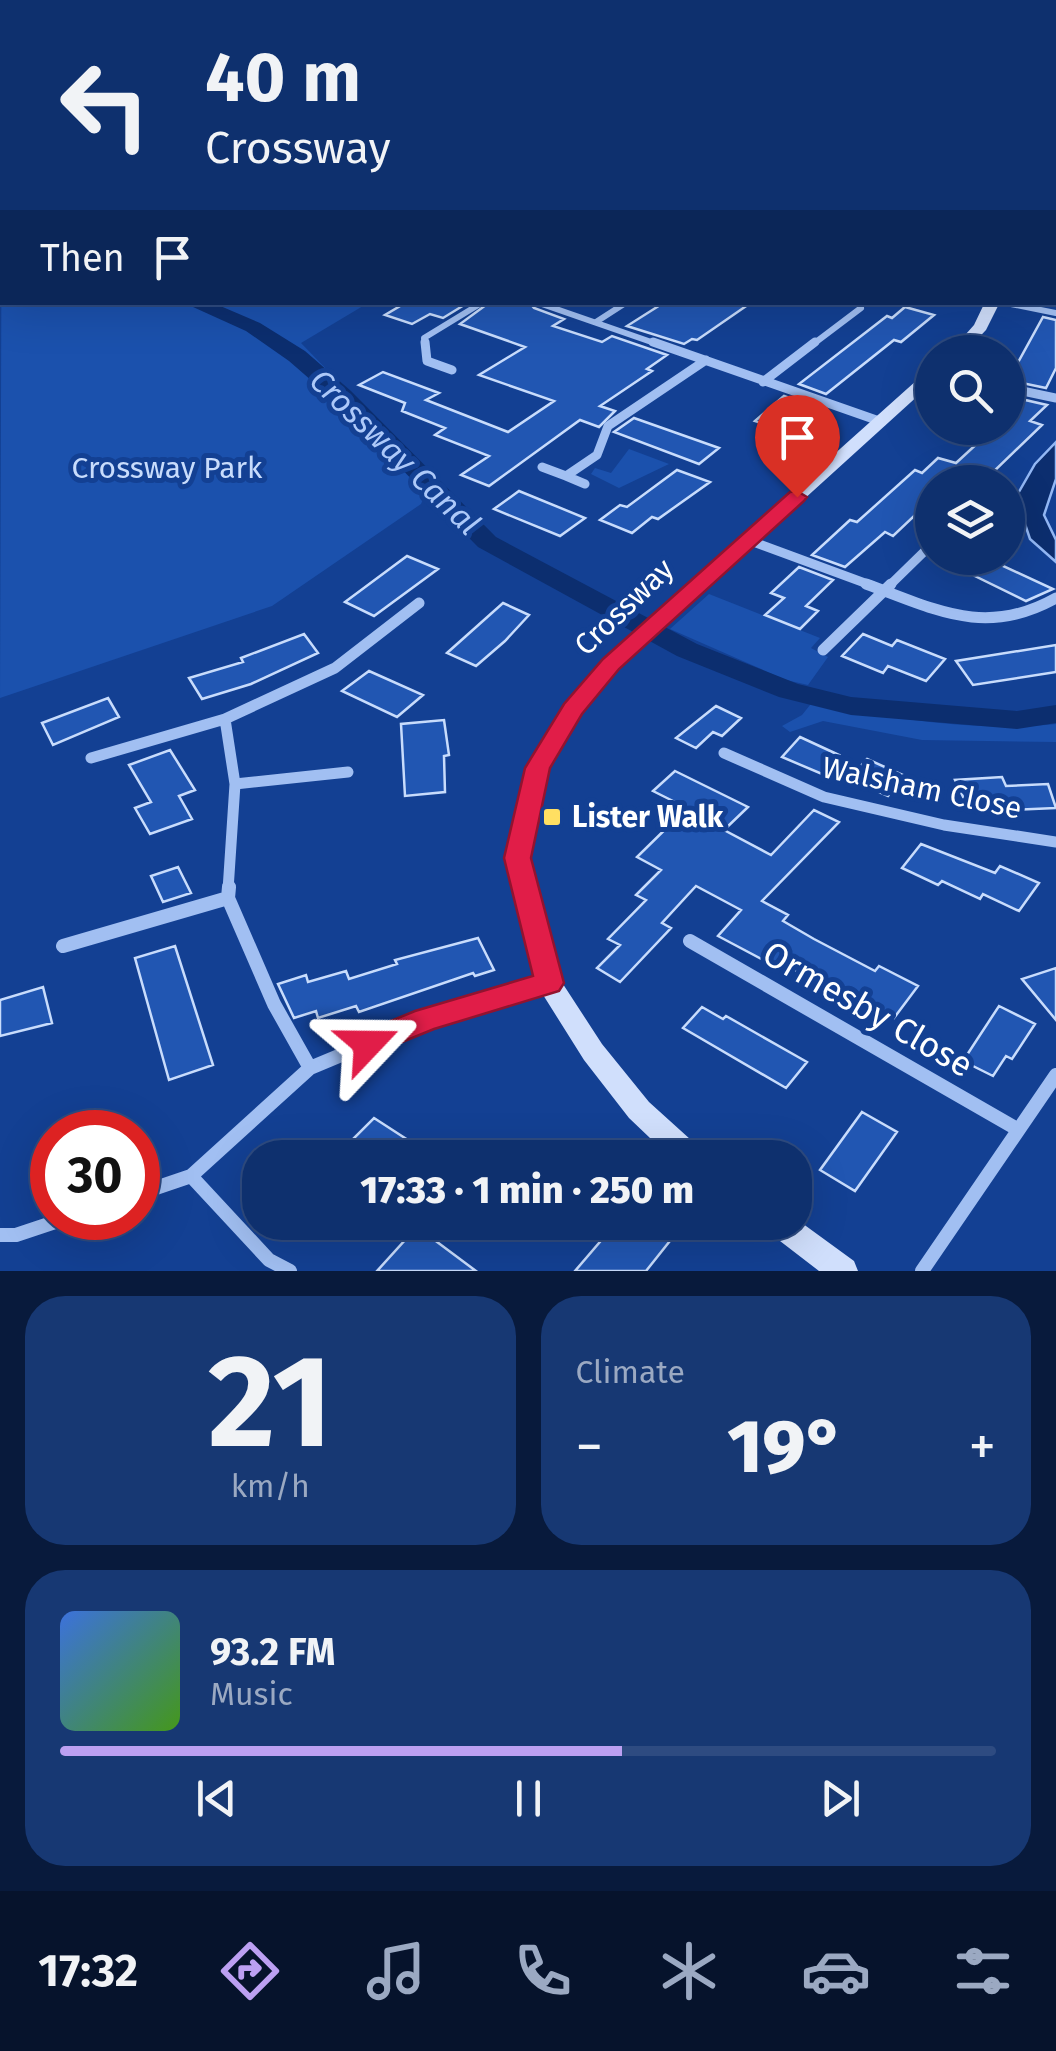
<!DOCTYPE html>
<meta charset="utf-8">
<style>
:root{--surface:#0e306e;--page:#173873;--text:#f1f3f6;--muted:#9ba9c2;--line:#2e4b81;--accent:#bca0f2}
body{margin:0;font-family:"Fira Sans",sans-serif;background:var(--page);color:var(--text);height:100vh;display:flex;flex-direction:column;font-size:38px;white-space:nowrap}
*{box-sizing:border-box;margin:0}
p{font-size:32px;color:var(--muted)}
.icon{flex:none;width:55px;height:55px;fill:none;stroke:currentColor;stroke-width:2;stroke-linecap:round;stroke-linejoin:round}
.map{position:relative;height:1271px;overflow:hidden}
.panel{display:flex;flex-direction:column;gap:25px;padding:25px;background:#081a3c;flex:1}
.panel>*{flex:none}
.hud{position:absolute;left:0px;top:0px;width:1058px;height:305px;box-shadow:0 10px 40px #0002,0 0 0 2px var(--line);background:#0e306e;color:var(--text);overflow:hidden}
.buttons{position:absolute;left:915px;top:335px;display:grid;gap:20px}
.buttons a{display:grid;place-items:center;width:110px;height:110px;border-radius:50%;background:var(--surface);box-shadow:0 10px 40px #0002,0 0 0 2px var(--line);font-size:50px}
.speed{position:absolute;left:30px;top:1110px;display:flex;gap:20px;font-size:50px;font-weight:700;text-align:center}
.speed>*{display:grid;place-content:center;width:130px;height:130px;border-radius:50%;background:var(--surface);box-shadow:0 10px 40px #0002,0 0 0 2px var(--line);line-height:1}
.speed .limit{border:15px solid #d22;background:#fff;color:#111}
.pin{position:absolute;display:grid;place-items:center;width:85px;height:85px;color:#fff;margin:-102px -42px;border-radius:50% 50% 50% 0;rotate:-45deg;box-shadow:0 0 10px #0007}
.pin .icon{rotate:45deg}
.me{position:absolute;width:110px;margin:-55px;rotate:67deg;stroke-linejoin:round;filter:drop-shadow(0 0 8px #0008)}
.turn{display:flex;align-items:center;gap:35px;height:210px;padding:0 40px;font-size:45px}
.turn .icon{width:130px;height:130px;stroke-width:2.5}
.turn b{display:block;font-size:70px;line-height:85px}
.then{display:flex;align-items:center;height:95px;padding:0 40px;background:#0003;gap:20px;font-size:38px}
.big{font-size:75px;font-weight:800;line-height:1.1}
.panel .card{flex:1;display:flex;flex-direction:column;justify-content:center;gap:15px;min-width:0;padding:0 35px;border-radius:40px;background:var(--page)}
.panel .dial{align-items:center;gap:0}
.dial b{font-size:130px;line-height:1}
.song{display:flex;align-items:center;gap:30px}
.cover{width:120px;height:120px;border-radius:15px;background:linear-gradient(135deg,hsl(220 70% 55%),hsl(100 70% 35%))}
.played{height:10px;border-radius:5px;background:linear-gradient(90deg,var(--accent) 60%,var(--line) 60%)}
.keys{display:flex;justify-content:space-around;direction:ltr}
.heat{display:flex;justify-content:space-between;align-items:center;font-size:55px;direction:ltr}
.panel .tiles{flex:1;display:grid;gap:25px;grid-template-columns:1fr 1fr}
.card:last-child{grid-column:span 2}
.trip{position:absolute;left:242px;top:1140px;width:570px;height:100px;border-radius:40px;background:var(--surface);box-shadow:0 10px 40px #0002,0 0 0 2px var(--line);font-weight:800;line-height:100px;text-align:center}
.tab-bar{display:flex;height:160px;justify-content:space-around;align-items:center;background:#06132c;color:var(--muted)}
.tab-bar .icon{width:70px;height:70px}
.tab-bar .on{color:var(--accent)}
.tab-bar b{font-size:45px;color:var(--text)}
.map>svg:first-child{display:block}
</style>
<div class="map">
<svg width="1056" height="1271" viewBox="0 0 1056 1271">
<rect width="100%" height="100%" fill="#134093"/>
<path fill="#1b51ad" d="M2,102V302L368,303L301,343L432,478L421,504L272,606L0,698Z
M629,449L669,464L619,488L591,474L595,468L611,473Z
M709,594L820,638L811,648L828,657L808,685L786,680L670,629Z
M814,700C892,720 976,732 1056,724V742L922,740L823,721L790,732L782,726L802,715Z"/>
<path fill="#0c2e6f" stroke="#93b8f5" stroke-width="2.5" d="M1056,442V479L1044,515L1056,540V562L1030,539L1016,497L1035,464Z"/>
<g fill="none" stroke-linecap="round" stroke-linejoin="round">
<path fill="#0c2e6f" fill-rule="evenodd" d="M1055,215H1056V226H1055Z
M182,302H211L260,323L305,351L351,391L496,537L697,644L798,684L851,697L1017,711L1056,705V723L1017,729L851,715L779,697L677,656L478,547L335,401L289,361L246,331Z"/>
</g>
<path fill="#2156b2" stroke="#c8dcfc" stroke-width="2.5" d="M407,302H469L443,318L430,314L412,324L385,315Z
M490,302H529L534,308L564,319L553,326L602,342L612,336L667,355L647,369L652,371L600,406L615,411L599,427L580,420L489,486L461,475L489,456L435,435L445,428L402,411L405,403L359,385L383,372L439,393L426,400L508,432L554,401L479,375L525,347L460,324Z
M665,302H752L697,340L692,339L684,344L627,326Z
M905,307L934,315L901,342L894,340L826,394L799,384L887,316L892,318Z
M1043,317L1056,320V368L1046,388L1008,380V364L1016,366Z
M784,396L812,406L782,430L755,421Z
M1008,396L1047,405L1030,421L1042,425L990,475L1001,479V482H932V499L893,536L885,532L845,567L812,555L850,520L857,522L915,470L922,473L938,458L956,463L994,428H1008Z
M634,418L719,448L699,464L614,432Z
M677,470L710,482L658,519L652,517L632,533L600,520L620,505L627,507Z
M519,491L585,518L560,536L494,509Z
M407,556L438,569L374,616L345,602Z
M938,558H986L1053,589L1026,601Z
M799,567L833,580L806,606L818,611L800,629L765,615L784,598L771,593Z
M503,603L529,615L505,641L476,666L447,653Z
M304,634L318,653L251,684L202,699L189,678L243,662L241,658Z
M863,634L892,646L897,640L945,659L926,681L888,666L883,673L842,656Z
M1056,645V672L973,685L956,661Z
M369,671L423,695L397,717L342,691Z
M108,698L119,717L53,745L42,723Z
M716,706L741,718L722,736L713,732L696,748L676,738Z
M444,720L449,755L444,756L445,792L405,796L401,724Z
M800,737L839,755L822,774L782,757Z
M170,750L195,790L179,796L192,819L150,834L135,808L151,802L129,765Z
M867,759L905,776L888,796L849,779Z
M675,771L748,807L724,830L771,855L814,810L839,822L762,901L788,915L783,921L814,939L875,971L879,966L918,986L894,1018L855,997L852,1001L790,968L786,972L718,936L741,910L696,886L662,923L671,928L620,982L597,968L620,945L608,939L646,900L636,895L661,870L637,857L687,808L653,791Z
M1002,777L1006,786L1048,784L1056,808L1012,810L1007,801L966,803L955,780Z
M921,844L995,873L1000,866L1039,883L1019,911L983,894L980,899L942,881L938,885L902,868Z
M178,867L191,893L163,902L151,876Z
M478,938L494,970L475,976L473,973L359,1012L356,1006L318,1018L316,1011L294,1018L278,984L306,975L308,982L346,971L349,979L397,964L395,960Z
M175,946L213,1065L169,1080L135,958Z
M1056,968V1020L1022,979Z
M43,987L52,1023L0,1036V1000Z
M999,1006L1035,1024L1012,1059L1006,1056L993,1076L963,1061Z
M702,1007L723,1019L726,1016L807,1062L786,1088L683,1028Z
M862,1112L897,1132L855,1191L820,1170Z
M374,1118L411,1142L396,1158H334Z
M617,1222H685L646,1271H575Z
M417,1227L476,1271H377Z"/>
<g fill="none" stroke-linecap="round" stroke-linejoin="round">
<path stroke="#a1bff2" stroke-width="5" d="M380,0L407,2"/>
<path stroke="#a1bff2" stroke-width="6" d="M536,302L660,345
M1001,302L1056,313
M596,322L627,302
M425,345L424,338L483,302
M812,345L861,308"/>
<path stroke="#a1bff2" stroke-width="9" d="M425,342L427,361L452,370
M653,342L882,422
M763,382L815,342
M1008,388L1056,398
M542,467L566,476
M585,484L566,476L597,455L608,426L706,360
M748,540L873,586
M889,586L932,544"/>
<path stroke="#a1bff2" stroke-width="11" d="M866,584C935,609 985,638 1056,598
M823,650L891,584
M724,753L824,797L944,825L1056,842
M91,758L225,719
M235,784L348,772
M228,890L235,784L225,719L335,668L419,603"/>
<path stroke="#a1bff2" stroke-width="14" d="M229,887L228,898L274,1004L310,1068
M690,941L1017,1129
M63,946L228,898
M191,1176L269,1260L290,1271
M138,1194L191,1176L310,1068L425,1020L548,983
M0,1235H16L67,1218
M922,1271L1056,1075"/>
<path fill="#d0dffc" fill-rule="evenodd" d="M985,302H1000L986,330L965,352H950L974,325Z
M932,370V383L618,668L580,714L548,768L529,858L561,981L602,1044L649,1102L701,1149L705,1158H671L629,1118L584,1060L540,990L505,858L526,768L564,705L604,660L926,372Z
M795,1218L854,1261L858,1271H819L767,1231L762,1222H795Z"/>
<path fill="#ecf2ff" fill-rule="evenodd" d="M23,0H42L43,2H25Z
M491,0H571L572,2H493Z
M693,0H705L706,2H694Z
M744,0H807L743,2Z
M1040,0H1056V4L1042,2Z
M2,19V28L0,29V20Z"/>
</g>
<path fill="#e11d48" stroke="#92132f" stroke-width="2.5" d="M797,491L807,497L804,501L619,669L582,714L550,768L531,858L564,983L559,991L434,1029L368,1056L357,1053L352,1044L357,1035L415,1011L533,976L504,858L525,768L564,704L603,659L790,492Z"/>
<rect fill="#ffdf62" stroke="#134093" stroke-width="4" x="542" y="807" width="20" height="20" rx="5"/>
<g text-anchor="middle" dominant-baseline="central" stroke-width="10" stroke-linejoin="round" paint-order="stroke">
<g font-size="30" fill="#c8dcfc" stroke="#134093">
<text x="167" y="468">Crossway Park</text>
</g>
<g font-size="30" fill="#fff" stroke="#134093">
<text transform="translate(624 607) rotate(-44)">Crossway</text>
<text transform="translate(922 788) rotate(12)">Walsham Close</text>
</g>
<g font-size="30" font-weight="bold" fill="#fff" stroke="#134093" text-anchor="start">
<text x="572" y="817">Lister Walk</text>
</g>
<g font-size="32" font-style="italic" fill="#adc9f9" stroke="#134093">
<text transform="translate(395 452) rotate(44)">Crossway Canal</text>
</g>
<g font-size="35" fill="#fff" stroke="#134093">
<text transform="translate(868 1009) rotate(30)">Ormesby Close</text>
</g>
</g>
</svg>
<div class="buttons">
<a><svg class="icon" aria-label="search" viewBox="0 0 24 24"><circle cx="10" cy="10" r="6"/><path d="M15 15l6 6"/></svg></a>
<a><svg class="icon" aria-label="layers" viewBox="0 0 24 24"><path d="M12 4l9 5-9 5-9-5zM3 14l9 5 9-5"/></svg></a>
</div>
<div class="speed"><div class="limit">30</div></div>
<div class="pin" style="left:797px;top:497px;background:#d93025"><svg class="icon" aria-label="arrive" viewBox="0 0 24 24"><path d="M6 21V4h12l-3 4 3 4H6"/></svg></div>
<svg class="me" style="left:368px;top:1044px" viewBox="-20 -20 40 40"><path d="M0-17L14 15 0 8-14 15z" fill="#e11d48" stroke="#fff" stroke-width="4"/></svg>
<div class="trip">17:33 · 1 min · 250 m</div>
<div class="hud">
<div class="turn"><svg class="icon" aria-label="left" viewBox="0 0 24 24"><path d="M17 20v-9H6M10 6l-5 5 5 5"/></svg><div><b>40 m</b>Crossway</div></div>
<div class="then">Then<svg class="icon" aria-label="arrive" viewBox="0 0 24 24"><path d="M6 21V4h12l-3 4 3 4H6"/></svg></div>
</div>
</div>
<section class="panel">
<div class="tiles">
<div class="card dial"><b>21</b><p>km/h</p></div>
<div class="card"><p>Climate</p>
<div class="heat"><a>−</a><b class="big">19°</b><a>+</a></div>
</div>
<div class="card">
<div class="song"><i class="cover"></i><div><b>93.2 FM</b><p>Music</p></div></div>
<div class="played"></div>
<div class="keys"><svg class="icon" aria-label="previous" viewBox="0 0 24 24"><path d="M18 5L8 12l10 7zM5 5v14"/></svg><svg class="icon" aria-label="pause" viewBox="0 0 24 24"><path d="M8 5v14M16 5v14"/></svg><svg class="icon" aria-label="next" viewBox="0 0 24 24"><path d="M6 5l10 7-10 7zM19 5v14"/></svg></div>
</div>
</div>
</section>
<nav class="tab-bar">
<b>17:32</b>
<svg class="icon on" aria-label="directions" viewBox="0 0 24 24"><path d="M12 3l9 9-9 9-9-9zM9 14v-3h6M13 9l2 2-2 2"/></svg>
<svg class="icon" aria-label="music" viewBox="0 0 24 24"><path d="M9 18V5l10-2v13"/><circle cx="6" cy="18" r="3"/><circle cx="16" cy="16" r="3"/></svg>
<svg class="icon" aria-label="phone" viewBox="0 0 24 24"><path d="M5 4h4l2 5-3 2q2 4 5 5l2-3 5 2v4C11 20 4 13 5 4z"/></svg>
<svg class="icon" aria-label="climate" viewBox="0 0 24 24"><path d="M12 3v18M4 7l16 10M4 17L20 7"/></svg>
<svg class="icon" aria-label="car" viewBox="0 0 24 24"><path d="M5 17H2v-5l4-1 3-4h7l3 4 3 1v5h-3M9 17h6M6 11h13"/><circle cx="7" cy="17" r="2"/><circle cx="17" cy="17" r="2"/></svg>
<svg class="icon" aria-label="filters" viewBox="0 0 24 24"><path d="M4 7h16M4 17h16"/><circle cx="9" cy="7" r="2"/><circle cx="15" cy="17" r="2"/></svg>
</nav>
